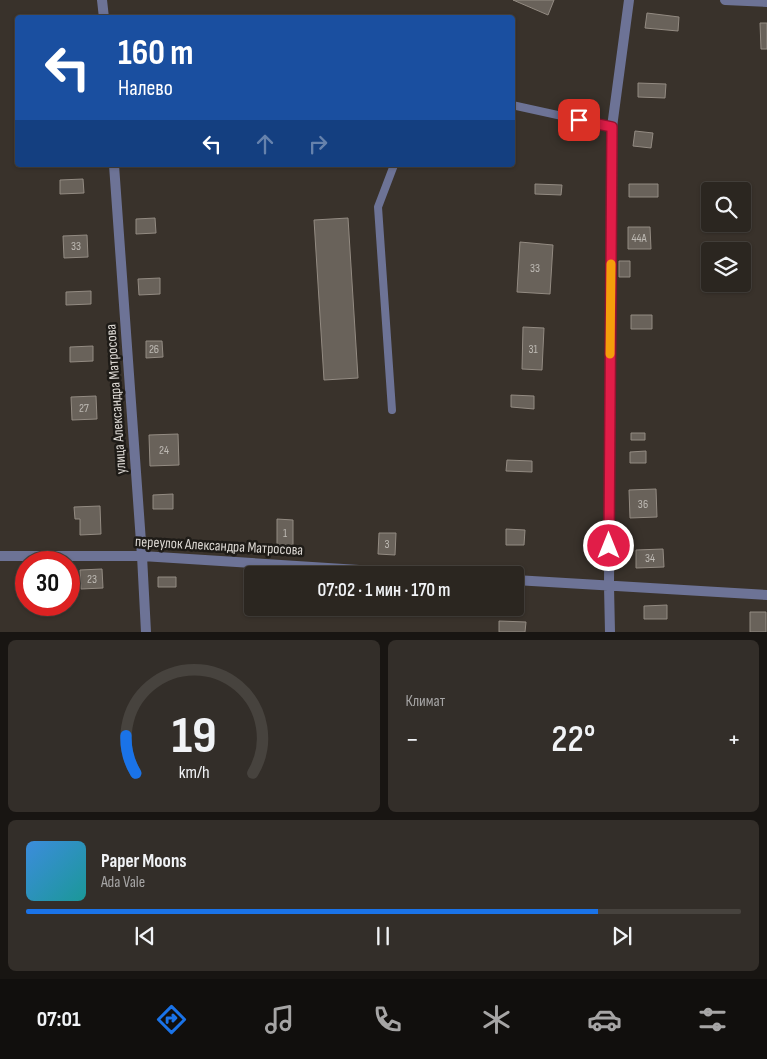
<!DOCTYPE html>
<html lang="ru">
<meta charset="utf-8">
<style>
:root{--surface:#2b2620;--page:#332e29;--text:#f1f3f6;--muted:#a6a5a5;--line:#47433e;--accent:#1a73e8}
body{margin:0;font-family:"Sofia Sans Condensed",sans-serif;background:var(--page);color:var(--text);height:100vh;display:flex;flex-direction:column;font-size:19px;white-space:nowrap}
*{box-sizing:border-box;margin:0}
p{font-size:16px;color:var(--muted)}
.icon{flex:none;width:28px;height:28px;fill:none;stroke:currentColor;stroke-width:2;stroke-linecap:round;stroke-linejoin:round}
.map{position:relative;height:632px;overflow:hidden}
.sheet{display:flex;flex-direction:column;gap:8px;padding:8px;background:#181512;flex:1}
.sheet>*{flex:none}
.top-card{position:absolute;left:15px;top:15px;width:500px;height:152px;border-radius:5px;box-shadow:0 1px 4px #0004,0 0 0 1px var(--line);background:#1a4fa0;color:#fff;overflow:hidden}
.fabs{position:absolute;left:701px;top:182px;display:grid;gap:10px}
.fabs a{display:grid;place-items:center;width:50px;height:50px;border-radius:5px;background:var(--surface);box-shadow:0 1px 4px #0004,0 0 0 1px var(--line);font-size:25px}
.speed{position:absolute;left:15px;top:551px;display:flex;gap:10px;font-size:25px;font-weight:700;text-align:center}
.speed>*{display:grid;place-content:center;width:65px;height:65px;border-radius:50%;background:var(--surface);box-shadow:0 1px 4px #0004,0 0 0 1px var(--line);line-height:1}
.speed .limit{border:8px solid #d22;background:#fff;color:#111}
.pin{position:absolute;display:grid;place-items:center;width:42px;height:42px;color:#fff;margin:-21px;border-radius:10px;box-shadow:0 2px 8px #0006}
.me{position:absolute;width:55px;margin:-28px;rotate:0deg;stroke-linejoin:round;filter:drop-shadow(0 0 4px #0008)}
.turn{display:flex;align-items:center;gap:18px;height:105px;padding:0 20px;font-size:22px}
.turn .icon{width:65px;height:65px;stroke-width:2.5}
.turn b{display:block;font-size:35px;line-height:42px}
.lanes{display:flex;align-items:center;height:48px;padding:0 20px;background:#0003;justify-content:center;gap:25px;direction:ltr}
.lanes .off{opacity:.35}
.big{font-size:38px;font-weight:600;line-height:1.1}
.sheet .widget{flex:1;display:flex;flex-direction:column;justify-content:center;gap:8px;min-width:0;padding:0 18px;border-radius:8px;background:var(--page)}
.sheet .dial{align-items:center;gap:0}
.dial svg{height:130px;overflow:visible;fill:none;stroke:var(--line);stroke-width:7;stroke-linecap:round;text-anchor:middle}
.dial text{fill:var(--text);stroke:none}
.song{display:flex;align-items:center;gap:15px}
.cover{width:60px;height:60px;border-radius:8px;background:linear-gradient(135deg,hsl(210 70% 55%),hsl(180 70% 35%))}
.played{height:5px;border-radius:2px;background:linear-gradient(90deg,var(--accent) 80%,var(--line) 80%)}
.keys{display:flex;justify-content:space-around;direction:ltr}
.heat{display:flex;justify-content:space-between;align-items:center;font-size:28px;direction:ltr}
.sheet .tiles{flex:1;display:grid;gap:8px;grid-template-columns:1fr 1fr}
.widget:last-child{grid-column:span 2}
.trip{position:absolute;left:244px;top:566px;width:280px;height:50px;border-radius:5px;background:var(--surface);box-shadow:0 1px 4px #0004,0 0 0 1px var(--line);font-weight:600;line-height:50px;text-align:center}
.tab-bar{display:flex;height:80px;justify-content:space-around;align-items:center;background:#110f0d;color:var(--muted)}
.tab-bar .icon{width:35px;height:35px}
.tab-bar .active{color:var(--accent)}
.tab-bar b{font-size:22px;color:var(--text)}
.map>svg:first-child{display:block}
</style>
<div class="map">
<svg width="767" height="632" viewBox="0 0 767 632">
<rect width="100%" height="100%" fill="#39322b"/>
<path fill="#69625a" stroke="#938b82" d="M513,0H554L548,15Z
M647,13L679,17L678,31L645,28Z
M760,23H767V49H761Z
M638,83L666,84L665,98L638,97Z
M635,131L653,133L651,148L633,146Z
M83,179L84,193L60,194V180Z
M535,184L562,185L561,195L535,194Z
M629,184H658V197H629Z
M155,218L156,233L136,234V219Z
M348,218L358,378L324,380L314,220Z
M628,227H650L651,249H628Z
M87,235L88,257L64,258L63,236Z
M520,242L553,245L550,294L517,292Z
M619,261H630V277H619Z
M160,278V294L139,295L138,279Z
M91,291V304L66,305V292Z
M631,315H652V329H631Z
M523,327L544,328L542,370L522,369Z
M146,341H162L163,357L146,358Z
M93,346V361L70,362V347Z
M511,395L534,396V409L511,407Z
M96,396L97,419L72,420L71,397Z
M631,433H645V440H631Z
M178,434L179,465L150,466L149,435Z
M646,451V463H630V452Z
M507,460L532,461V472L506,471Z
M656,489L657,517L630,518L629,490Z
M173,494V509H153V495Z
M100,506L101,534L80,535V519H75L74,507Z
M277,519L293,520V546L277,545Z
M506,529L525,530L524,545H506Z
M379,533H396L395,555L378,554Z
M663,549L664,567L636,568V550Z
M102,569L103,588L81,589L80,570Z
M158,577H176V587H158Z
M667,605V619H644V606Z
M750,612H766V632H750Z
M499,621L526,622L525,632H499Z"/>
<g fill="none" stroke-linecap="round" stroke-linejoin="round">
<path stroke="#6d7396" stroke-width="8" d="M512,105L612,127
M392,410L378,207L394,165"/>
<path stroke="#6d7396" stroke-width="10" d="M102,0L104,18
M725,0L767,2
M114,165L142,556L146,632
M0,556H142L437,575
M515,580L767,595
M610,632L609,586L612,127L629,0"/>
</g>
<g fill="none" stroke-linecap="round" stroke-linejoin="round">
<defs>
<path id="route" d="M579,120L612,127L609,546"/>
</defs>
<use href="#route" stroke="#92132f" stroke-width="12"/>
<use href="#route" stroke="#e11d48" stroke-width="9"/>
<path stroke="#f59e0b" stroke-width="9" d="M610,354L611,264"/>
</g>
<g text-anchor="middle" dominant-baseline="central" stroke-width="5" stroke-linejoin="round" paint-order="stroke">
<g font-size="12" fill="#bebab4">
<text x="639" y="238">44А</text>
<text x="76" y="246">33</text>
<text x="535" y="268">33</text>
<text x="154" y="349">26</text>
<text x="533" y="349">31</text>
<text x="84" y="408">27</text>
<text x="164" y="450">24</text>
<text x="643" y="504">36</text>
<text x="285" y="533">1</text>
<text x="387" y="544">3</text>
<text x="650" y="558">34</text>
<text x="92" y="579">23</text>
</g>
<g font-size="15" fill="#dbd7d2" stroke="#1e1b17">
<text transform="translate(116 399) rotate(-94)">улица Александра Матросова</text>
<text transform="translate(219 546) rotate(3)">переулок Александра Матросова</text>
</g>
</g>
</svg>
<div class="fabs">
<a><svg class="icon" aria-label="search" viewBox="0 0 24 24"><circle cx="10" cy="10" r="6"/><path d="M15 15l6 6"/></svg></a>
<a><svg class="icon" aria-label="layers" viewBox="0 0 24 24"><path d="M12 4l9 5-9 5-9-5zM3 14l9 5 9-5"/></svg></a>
</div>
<div class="speed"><div class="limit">30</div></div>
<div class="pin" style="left:579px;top:120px;background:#d93025"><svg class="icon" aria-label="arrive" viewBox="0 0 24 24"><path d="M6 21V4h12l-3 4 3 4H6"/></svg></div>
<svg class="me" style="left:609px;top:546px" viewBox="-20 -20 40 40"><circle r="17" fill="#e11d48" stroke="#fff" stroke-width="3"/><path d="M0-11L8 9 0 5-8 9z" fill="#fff"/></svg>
<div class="trip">07:02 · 1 мин · 170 m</div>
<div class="top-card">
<div class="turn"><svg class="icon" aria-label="left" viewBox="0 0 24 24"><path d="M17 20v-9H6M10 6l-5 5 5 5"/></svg><div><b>160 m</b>Налево</div></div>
<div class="lanes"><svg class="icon" aria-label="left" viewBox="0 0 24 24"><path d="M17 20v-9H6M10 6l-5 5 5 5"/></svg><svg class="icon off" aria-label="ahead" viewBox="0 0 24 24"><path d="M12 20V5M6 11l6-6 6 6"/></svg><svg class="icon off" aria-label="right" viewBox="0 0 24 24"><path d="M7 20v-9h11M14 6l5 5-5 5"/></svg></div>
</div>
</div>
<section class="sheet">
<div class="tiles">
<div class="widget dial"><svg viewBox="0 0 100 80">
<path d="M14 69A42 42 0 1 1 86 69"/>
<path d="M14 69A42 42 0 0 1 8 46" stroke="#1a73e8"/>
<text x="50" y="56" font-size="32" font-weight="700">19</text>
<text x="50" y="72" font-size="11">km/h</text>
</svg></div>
<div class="widget"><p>Климат</p>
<div class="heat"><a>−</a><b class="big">22°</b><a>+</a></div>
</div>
<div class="widget">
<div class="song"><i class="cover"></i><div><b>Paper Moons</b><p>Ada Vale</p></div></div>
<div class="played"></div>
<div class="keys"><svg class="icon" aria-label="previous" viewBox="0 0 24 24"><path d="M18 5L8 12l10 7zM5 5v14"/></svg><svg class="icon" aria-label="pause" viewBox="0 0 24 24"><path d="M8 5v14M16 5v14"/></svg><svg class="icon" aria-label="next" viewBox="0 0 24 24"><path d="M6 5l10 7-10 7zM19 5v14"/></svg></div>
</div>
</div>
</section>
<nav class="tab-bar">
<b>07:01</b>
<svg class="icon active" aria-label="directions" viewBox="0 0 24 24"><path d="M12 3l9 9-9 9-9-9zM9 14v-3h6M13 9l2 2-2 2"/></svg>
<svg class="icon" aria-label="music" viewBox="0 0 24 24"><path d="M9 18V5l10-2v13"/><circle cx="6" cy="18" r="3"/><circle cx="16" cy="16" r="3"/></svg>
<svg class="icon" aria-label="phone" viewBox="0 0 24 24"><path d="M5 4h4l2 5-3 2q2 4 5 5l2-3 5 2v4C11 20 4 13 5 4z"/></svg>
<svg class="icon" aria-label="climate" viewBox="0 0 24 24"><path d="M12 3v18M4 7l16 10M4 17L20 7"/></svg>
<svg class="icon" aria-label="car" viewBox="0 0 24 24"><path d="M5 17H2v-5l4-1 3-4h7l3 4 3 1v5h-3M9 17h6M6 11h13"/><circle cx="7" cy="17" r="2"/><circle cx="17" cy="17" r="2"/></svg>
<svg class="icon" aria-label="filters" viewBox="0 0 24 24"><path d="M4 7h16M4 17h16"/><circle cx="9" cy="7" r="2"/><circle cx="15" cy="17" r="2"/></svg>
</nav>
